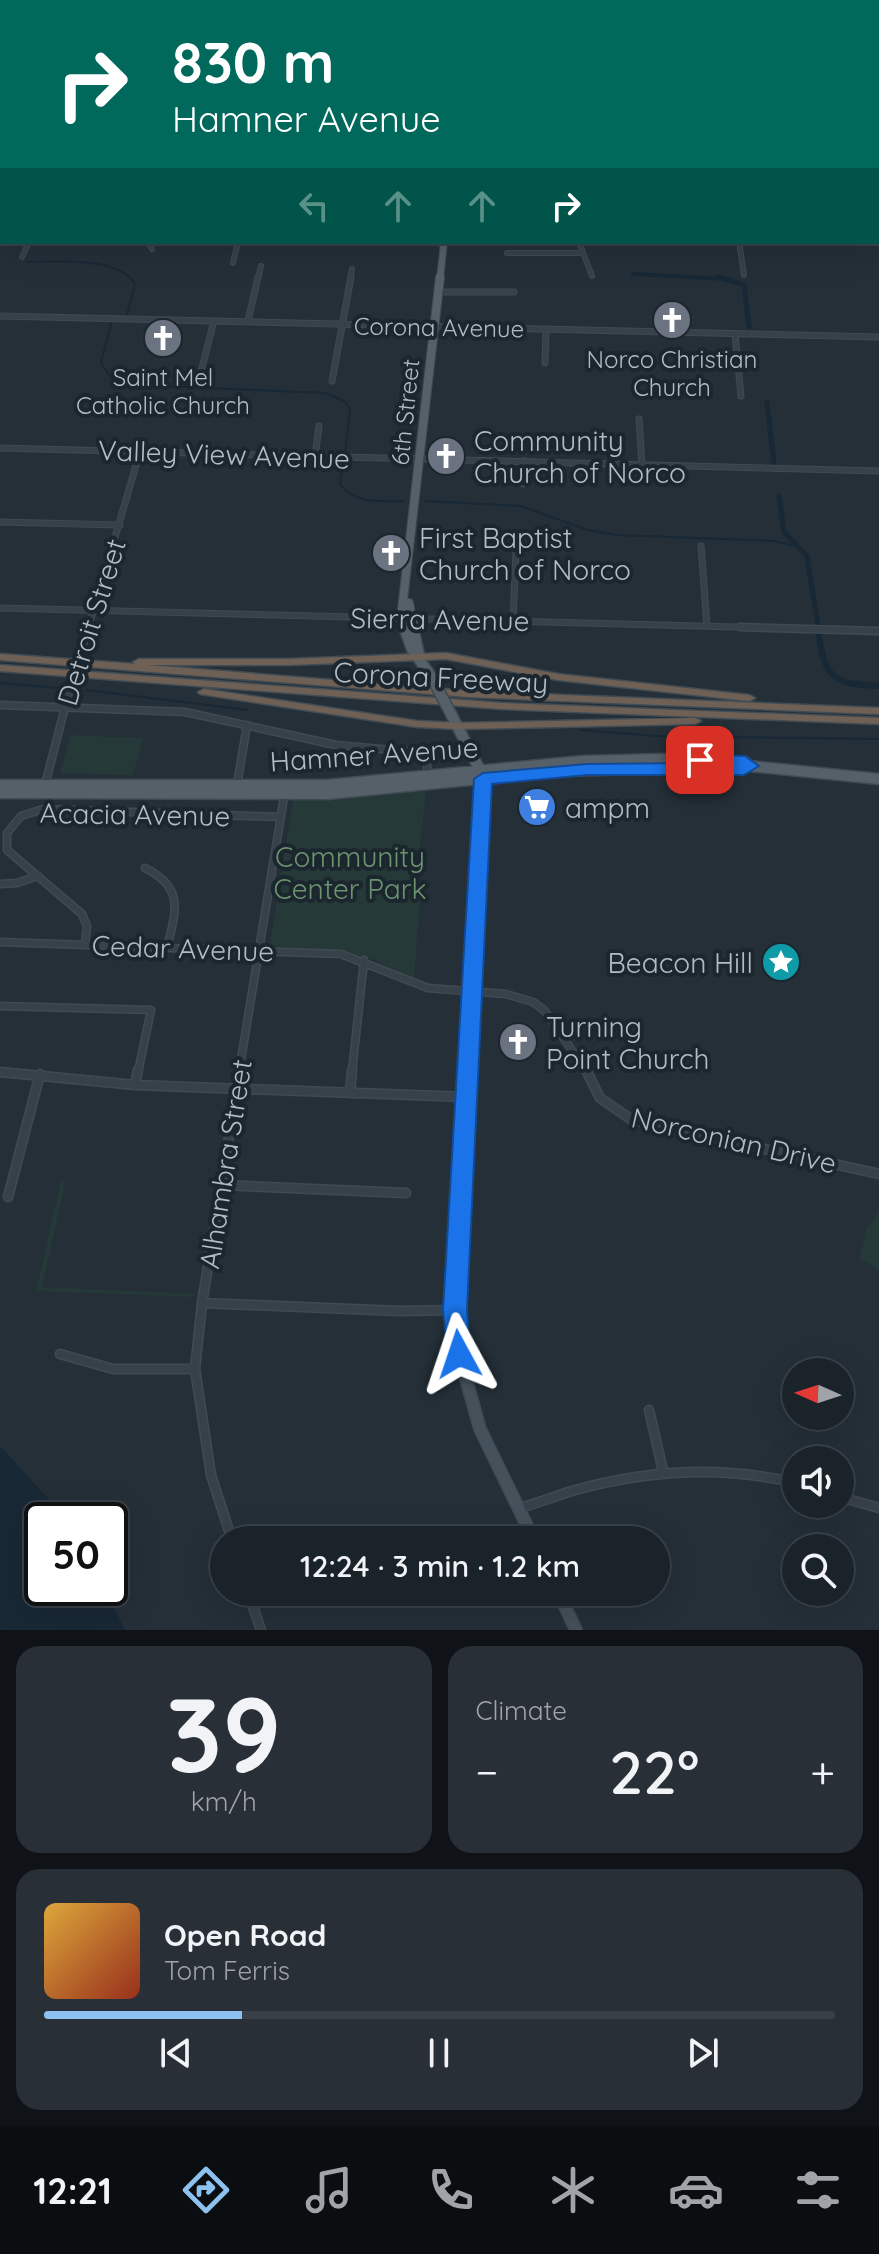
<!DOCTYPE html>
<meta charset="utf-8">
<style>
:root{--surface:#1b232a;--page:#282f36;--text:#f1f3f6;--muted:#a0a4a8;--line:#394047;--accent:#8dc1ef}
body{margin:0;font-family:Quicksand,sans-serif;background:var(--page);color:var(--text);height:100vh;display:flex;flex-direction:column;font-size:30px;white-space:nowrap}
*{box-sizing:border-box;margin:0}
p{font-size:26px;color:var(--muted)}
.icon{flex:none;width:44px;height:44px;fill:none;stroke:currentColor;stroke-width:2;stroke-linecap:round;stroke-linejoin:round}
.map{position:relative;height:1630px;overflow:hidden}
.sheet{display:flex;flex-direction:column;gap:16px;padding:16px;background:#0f1317;flex:1}
.sheet>*{flex:none}
.top-card{position:absolute;left:0px;top:0px;width:880px;height:244px;box-shadow:0 8px 32px #0002,0 0 0 2px var(--line);background:#00695c;color:#fff;overflow:hidden}
.needle{width:52px;rotate:273deg}
.tools{position:absolute;left:782px;top:1358px;display:grid;gap:16px}
.tools a{display:grid;place-items:center;width:72px;height:72px;border-radius:50%;background:var(--surface);box-shadow:0 8px 32px #0002,0 0 0 2px var(--line);font-size:40px}
.speed{position:absolute;left:24px;top:1502px;display:flex;gap:16px;font-size:40px;font-weight:700;text-align:center}
.speed>*{display:grid;place-content:center;width:104px;height:104px;border-radius:50%;background:var(--surface);box-shadow:0 8px 32px #0002,0 0 0 2px var(--line);line-height:1}
.speed .limit{border:4px solid #111;border-radius:12px;background:#fff;color:#111}
.pin{position:absolute;display:grid;place-items:center;width:68px;height:68px;color:#fff;margin:-34px;border-radius:16px;box-shadow:0 4px 12px #0006}
.me{position:absolute;width:88px;margin:-44px;rotate:355deg;stroke-linejoin:round;filter:drop-shadow(0 0 6px #0008)}
.turn{display:flex;align-items:center;gap:28px;height:168px;padding:0 40px;font-size:36px}
.turn .icon{width:104px;height:104px;stroke-width:2.5}
.turn b{display:block;font-size:56px;line-height:68px}
.lanes{display:flex;align-items:center;height:76px;padding:0 40px;background:#0003;justify-content:center;gap:40px;direction:ltr}
.lanes .off{opacity:.35}
.big{font-size:60px;font-weight:600;line-height:1.1}
.sheet .tile{flex:1;display:flex;flex-direction:column;justify-content:center;gap:12px;min-width:0;padding:0 28px;border-radius:24px;background:var(--page)}
.sheet .dial{align-items:center;gap:0}
.dial b{font-size:104px;line-height:1}
.song{display:flex;align-items:center;gap:24px}
.cover{width:96px;height:96px;border-radius:12px;background:linear-gradient(135deg,hsl(40 70% 55%),hsl(10 70% 35%))}
.played{height:8px;border-radius:4px;background:linear-gradient(90deg,var(--accent) 25%,var(--line) 25%)}
.keys{display:flex;justify-content:space-around;direction:ltr}
.heat{display:flex;justify-content:space-between;align-items:center;font-size:44px;direction:ltr}
.sheet .tiles{flex:1;display:grid;gap:16px;grid-template-columns:1fr 1fr}
.tile:last-child{grid-column:span 2}
.trip{position:absolute;left:210px;top:1526px;width:460px;height:80px;border-radius:40px;background:var(--surface);box-shadow:0 8px 32px #0002,0 0 0 2px var(--line);font-weight:600;line-height:80px;text-align:center}
.tab-bar{display:flex;height:128px;justify-content:space-around;align-items:center;background:#0b0e11;color:var(--muted)}
.tab-bar .icon{width:56px;height:56px}
.tab-bar .selected{color:var(--accent)}
.tab-bar b{font-size:36px;color:var(--text)}
.map>svg:first-child{display:block}
</style>
<div class="map">
<svg width="879" height="1630" viewBox="0 0 879 1630">
<rect width="100%" height="100%" fill="#242f38"/>
<path fill="#253939" d="M71,735L143,738L133,775L60,773Z
M426,791L416,884L421,887L414,980L372,959L346,952L270,946L293,800Z
M62,1177L64,1188L42,1287L195,1294L194,1297L36,1291Z
M879,1212V1269L859,1259L866,1229Z"/>
<path fill="#182835" d="M0,1446L55,1506L64,1520H42V1588H104L125,1630H0Z"/>
<g fill="none" stroke-linecap="round" stroke-linejoin="round">
<path stroke="#182835" stroke-width="2" d="M27,262C56,262 119,256 135,284L127,315
M111,323L101,363L110,376L136,385L326,393L344,401L350,409L345,453
M343,461L340,484C355,505 381,501 404,501
M426,501L521,506L588,530L616,535L774,541L799,547
M0,683L59,688
M86,690L248,710
M581,730L657,736L879,739"/>
<path stroke="#182835" stroke-width="4" d="M633,274L730,279"/>
<path stroke="#182835" stroke-width="5" d="M718,277L744,285L749,327
M767,402L774,463
M779,496L784,532L807,556L818,627"/>
<path stroke="#182835" stroke-width="6" d="M819,635C825,680 835,684 879,686"/>
<defs>
<path id="minor-far3" d="M878,75L879,79
M0,169L2,165
M148,242L152,249
M579,242L592,276
M739,242L744,275
M507,253H582
M22,257L29,242
M233,263L238,242
M258,279L261,266
M350,279L352,269"/>
<path id="minor-far2" d="M438,292H514
M0,316L879,337
M248,321L258,277
M735,334L741,396
M545,363L546,329
M332,381L351,277
M198,383L214,321
M639,419L642,465
M0,448L879,471
M315,456L319,426
M523,484L524,461
M0,522L120,525
M701,546L707,626
M0,608L817,629
M513,621L516,551
M88,629L140,452"/>
<path id="minor-far1" d="M740,627L879,631
M82,649L88,627
M0,705L185,712L336,745L426,753L428,777
M45,785L71,684
M237,785L247,725
M145,868C185,888 176,911 167,948
M0,884L17,883L38,876
M0,942L341,954L428,988L506,994L533,1002L544,1010L587,1072
M85,945L87,926L82,914L7,850V833L21,816L43,809L281,817
M0,1006L151,1010L138,1072
M239,1072L285,791
M352,1072L364,960"/>
<path id="minor" d="M586,1070L600,1098L632,1120L879,1174
M0,1072L135,1085L466,1097
M135,1085L138,1070
M350,1093L352,1070
M222,1185L406,1193
M8,1197L40,1074
M202,1303L399,1311L455,1310
M60,1354L113,1369H195
M649,1410L663,1471
M840,1497L879,1508
M519,1508C537,1504 554,1496 572,1491C646,1470 720,1465 796,1483
M232,1540L211,1475L195,1369L202,1303L240,1070
M248,1592L261,1630"/>
<path id="secondary-far1" d="M468,1072L483,779"/>
<path id="secondary" d="M468,1070L455,1310L459,1354L480,1429L534,1540
M558,1592L576,1630"/>
<path id="primary-far2" d="M440,279L444,242"/>
<path id="primary-far1" d="M409,603L414,629
M405,629L401,618L440,277"/>
<path id="primary" d="M404,627L412,649L432,678
M413,627L419,655
M451,714L483,776
M0,785H328L583,761L663,759L745,762L750,766L879,779
M0,793L328,794L559,771L713,767"/>
<path id="motorway" d="M446,653L558,674L749,695L755,698L749,701L558,680L446,659L289,665H147L468,691L879,708V714L468,697L0,660V654L135,664L133,662L139,659H289Z
M0,665L502,703L879,718V724L502,709L0,671Z
M204,689L417,721L458,723L695,718L701,721L695,724L458,729L417,727L200,694L198,692Z"/>
</defs>
<use href="#minor-far3" stroke="#404a52" stroke-width="6"/>
<use href="#minor-far2" stroke="#404a52" stroke-width="7"/>
<use href="#minor-far1" stroke="#404a52" stroke-width="9"/>
<use href="#minor" stroke="#404a52" stroke-width="11"/>
<use href="#secondary-far1" stroke="#404a52" stroke-width="12"/>
<use href="#secondary" stroke="#404a52" stroke-width="14"/>
<use href="#primary-far2" stroke="#404a52" stroke-width="8"/>
<use href="#primary-far1" stroke="#404a52" stroke-width="10"/>
<use href="#primary" stroke="#404a52" stroke-width="13"/>
<use href="#motorway" stroke="#424c54" stroke-width="3"/>
<use href="#minor-far3" stroke="#374149" stroke-width="4"/>
<use href="#minor-far2" stroke="#374149" stroke-width="5"/>
<use href="#minor-far1" stroke="#374149" stroke-width="6"/>
<use href="#minor" stroke="#374149" stroke-width="8"/>
<use href="#secondary-far1" stroke="#45515b" stroke-width="9"/>
<use href="#secondary" stroke="#45515b" stroke-width="11"/>
<use href="#primary-far2" stroke="#556069" stroke-width="6"/>
<use href="#primary-far1" stroke="#556069" stroke-width="8"/>
<use href="#primary" stroke="#556069" stroke-width="10"/>
<use href="#motorway" fill="#6e6055" fill-rule="evenodd"/>
<defs>
<path id="minor-bridge" d="M71,684L82,649"/>
<path id="primary-bridge" d="M432,678L451,714"/>
</defs>
<use href="#minor-bridge" stroke="#404a52" stroke-width="9" stroke-linecap="butt"/>
<use href="#primary-bridge" stroke="#404a52" stroke-width="13" stroke-linecap="butt"/>
<use href="#minor-bridge" stroke="#374149" stroke-width="6"/>
<use href="#primary-bridge" stroke="#556069" stroke-width="10"/>
</g>
<path fill="#1a73e8" stroke="#114b97" stroke-width="2" d="M700,754L745,756L759,766L744,775H587L492,784L467,1310L471,1354L467,1361L459,1364L451,1361L447,1354L443,1310L474,779L483,773L587,764L693,763L691,760Z"/>
<defs>
<symbol id="church-disc" viewBox="-11 -11 22 22"><circle r="9.5" fill="#6b7280" stroke="#1c262e"/><path d="M-1.2-6h2.4v3.5h3.3v2.4h-3.3V6h-2.4V-.1h-3.3v-2.4h3.3Z" fill="#fff"/></symbol>
<symbol id="supermarket-disc" viewBox="-11 -11 22 22"><circle r="9.5" fill="#3f7fe0" stroke="#1c262e"/><path d="M-6-5.5h2.5l.6 2H6L4.5 2H-2.5L-4.4-4H-6ZM-1.5 3.2a1.3 1.3 0 1 0 .1 0ZM3 3.2a1.3 1.3 0 1 0 .1 0Z" fill="#fff"/></symbol>
<symbol id="sight-disc" viewBox="-11 -11 22 22"><circle r="9.5" fill="#0f9aa8" stroke="#1c262e"/><path d="M0-6L1.8-2.2L6-1.7L2.9 1.2L3.7 5.4L0 3.3L-3.7 5.4L-2.9 1.2L-6-1.7L-1.8-2.2Z" fill="#fff"/></symbol>
</defs>
<g fill-rule="evenodd">
<use href="#church-disc" x="650" y="298" width="44" height="44"/>
<use href="#church-disc" x="141" y="316" width="44" height="44"/>
<use href="#church-disc" x="424" y="434" width="44" height="44"/>
<use href="#church-disc" x="369" y="531" width="44" height="44"/>
<use href="#supermarket-disc" x="515" y="785" width="44" height="44"/>
<use href="#sight-disc" x="759" y="940" width="44" height="44"/>
<use href="#church-disc" x="496" y="1020" width="44" height="44"/>
</g>
<g text-anchor="middle" dominant-baseline="central" stroke-width="8" stroke-linejoin="round" paint-order="stroke">
<g font-size="24" fill="#b2bcc5" stroke="#1c262e">
<text transform="translate(439 327) rotate(1)">Corona Avenue</text>
<text transform="translate(405 412) rotate(-84)">6th Street</text>
</g>
<g font-size="24" fill="#b2bcc5" stroke="#1c262e">
<text x="672" y="359">Norco Christian<tspan x="672" dy="28">Church</tspan></text>
<text x="163" y="377">Saint Mel<tspan x="163" dy="28">Catholic Church</tspan></text>
</g>
<g font-size="28" fill="#b2bcc5" stroke="#1c262e" text-anchor="start">
<text x="474" y="440">Community<tspan x="474" dy="32">Church of Norco</tspan></text>
<text x="419" y="537">First Baptist<tspan x="419" dy="32">Church of Norco</tspan></text>
<text x="565" y="807">ampm</text>
<text x="753" y="962" text-anchor="end">Beacon Hill</text>
<text x="546" y="1026">Turning<tspan x="546" dy="32">Point Church</tspan></text>
</g>
<g font-size="28" fill="#b2bcc5" stroke="#1c262e">
<text transform="translate(224 454) rotate(2)">Valley View Avenue</text>
<text transform="translate(440 619) rotate(1)">Sierra Avenue</text>
<text transform="translate(91 622) rotate(-73)">Detroit Street</text>
<text transform="translate(441 677) rotate(3)">Corona Freeway</text>
<text transform="translate(374 754) rotate(-4)">Hamner Avenue</text>
<text transform="translate(135 814) rotate(1)">Acacia Avenue</text>
<text transform="translate(183 948) rotate(2)">Cedar Avenue</text>
<text transform="translate(734 1140) rotate(13)">Norconian Drive</text>
<text transform="translate(225 1164) rotate(-81)">Alhambra Street</text>
</g>
<g font-size="28" fill="#6b946e" stroke="#1c262e">
<text x="350" y="856">Community<tspan x="350" dy="32">Center Park</tspan></text>
</g>
</g>
</svg>
<div class="tools">
<a><svg class="needle" viewBox="-14 -14 28 28"><path d="M0-13l5 13h-10z" fill="#e53935"/><path d="M0 13l5-13h-10z" fill="#a0a4a8"/></svg></a>
<a><svg class="icon" aria-label="sound" viewBox="0 0 24 24"><path d="M4 9h4l5-4v14l-5-4H4zM17 9q2 3 0 6"/></svg></a>
<a><svg class="icon" aria-label="search" viewBox="0 0 24 24"><circle cx="10" cy="10" r="6"/><path d="M15 15l6 6"/></svg></a>
</div>
<div class="speed"><div class="limit">50</div></div>
<div class="pin" style="left:700px;top:760px;background:#d93025"><svg class="icon" aria-label="arrive" viewBox="0 0 24 24"><path d="M6 21V4h12l-3 4 3 4H6"/></svg></div>
<svg class="me" style="left:459px;top:1354px" viewBox="-20 -20 40 40"><path d="M0-17L14 15 0 8-14 15z" fill="#1a73e8" stroke="#fff" stroke-width="4"/></svg>
<div class="trip">12:24 · 3 min · 1.2 km</div>
<div class="top-card">
<div class="turn"><svg class="icon" aria-label="right" viewBox="0 0 24 24"><path d="M7 20v-9h11M14 6l5 5-5 5"/></svg><div><b>830 m</b>Hamner Avenue</div></div>
<div class="lanes"><svg class="icon off" aria-label="left" viewBox="0 0 24 24"><path d="M17 20v-9H6M10 6l-5 5 5 5"/></svg><svg class="icon off" aria-label="ahead" viewBox="0 0 24 24"><path d="M12 20V5M6 11l6-6 6 6"/></svg><svg class="icon off" aria-label="ahead" viewBox="0 0 24 24"><path d="M12 20V5M6 11l6-6 6 6"/></svg><svg class="icon" aria-label="right" viewBox="0 0 24 24"><path d="M7 20v-9h11M14 6l5 5-5 5"/></svg></div>
</div>
</div>
<section class="sheet">
<div class="tiles">
<div class="tile dial"><b>39</b><p>km/h</p></div>
<div class="tile"><p>Climate</p>
<div class="heat"><a>−</a><b class="big">22°</b><a>+</a></div>
</div>
<div class="tile">
<div class="song"><i class="cover"></i><div><b>Open Road</b><p>Tom Ferris</p></div></div>
<div class="played"></div>
<div class="keys"><svg class="icon" aria-label="previous" viewBox="0 0 24 24"><path d="M18 5L8 12l10 7zM5 5v14"/></svg><svg class="icon" aria-label="pause" viewBox="0 0 24 24"><path d="M8 5v14M16 5v14"/></svg><svg class="icon" aria-label="next" viewBox="0 0 24 24"><path d="M6 5l10 7-10 7zM19 5v14"/></svg></div>
</div>
</div>
</section>
<nav class="tab-bar">
<b>12:21</b>
<svg class="icon selected" aria-label="directions" viewBox="0 0 24 24"><path d="M12 3l9 9-9 9-9-9zM9 14v-3h6M13 9l2 2-2 2"/></svg>
<svg class="icon" aria-label="music" viewBox="0 0 24 24"><path d="M9 18V5l10-2v13"/><circle cx="6" cy="18" r="3"/><circle cx="16" cy="16" r="3"/></svg>
<svg class="icon" aria-label="phone" viewBox="0 0 24 24"><path d="M5 4h4l2 5-3 2q2 4 5 5l2-3 5 2v4C11 20 4 13 5 4z"/></svg>
<svg class="icon" aria-label="climate" viewBox="0 0 24 24"><path d="M12 3v18M4 7l16 10M4 17L20 7"/></svg>
<svg class="icon" aria-label="car" viewBox="0 0 24 24"><path d="M5 17H2v-5l4-1 3-4h7l3 4 3 1v5h-3M9 17h6M6 11h13"/><circle cx="7" cy="17" r="2"/><circle cx="17" cy="17" r="2"/></svg>
<svg class="icon" aria-label="filters" viewBox="0 0 24 24"><path d="M4 7h16M4 17h16"/><circle cx="9" cy="7" r="2"/><circle cx="15" cy="17" r="2"/></svg>
</nav>
